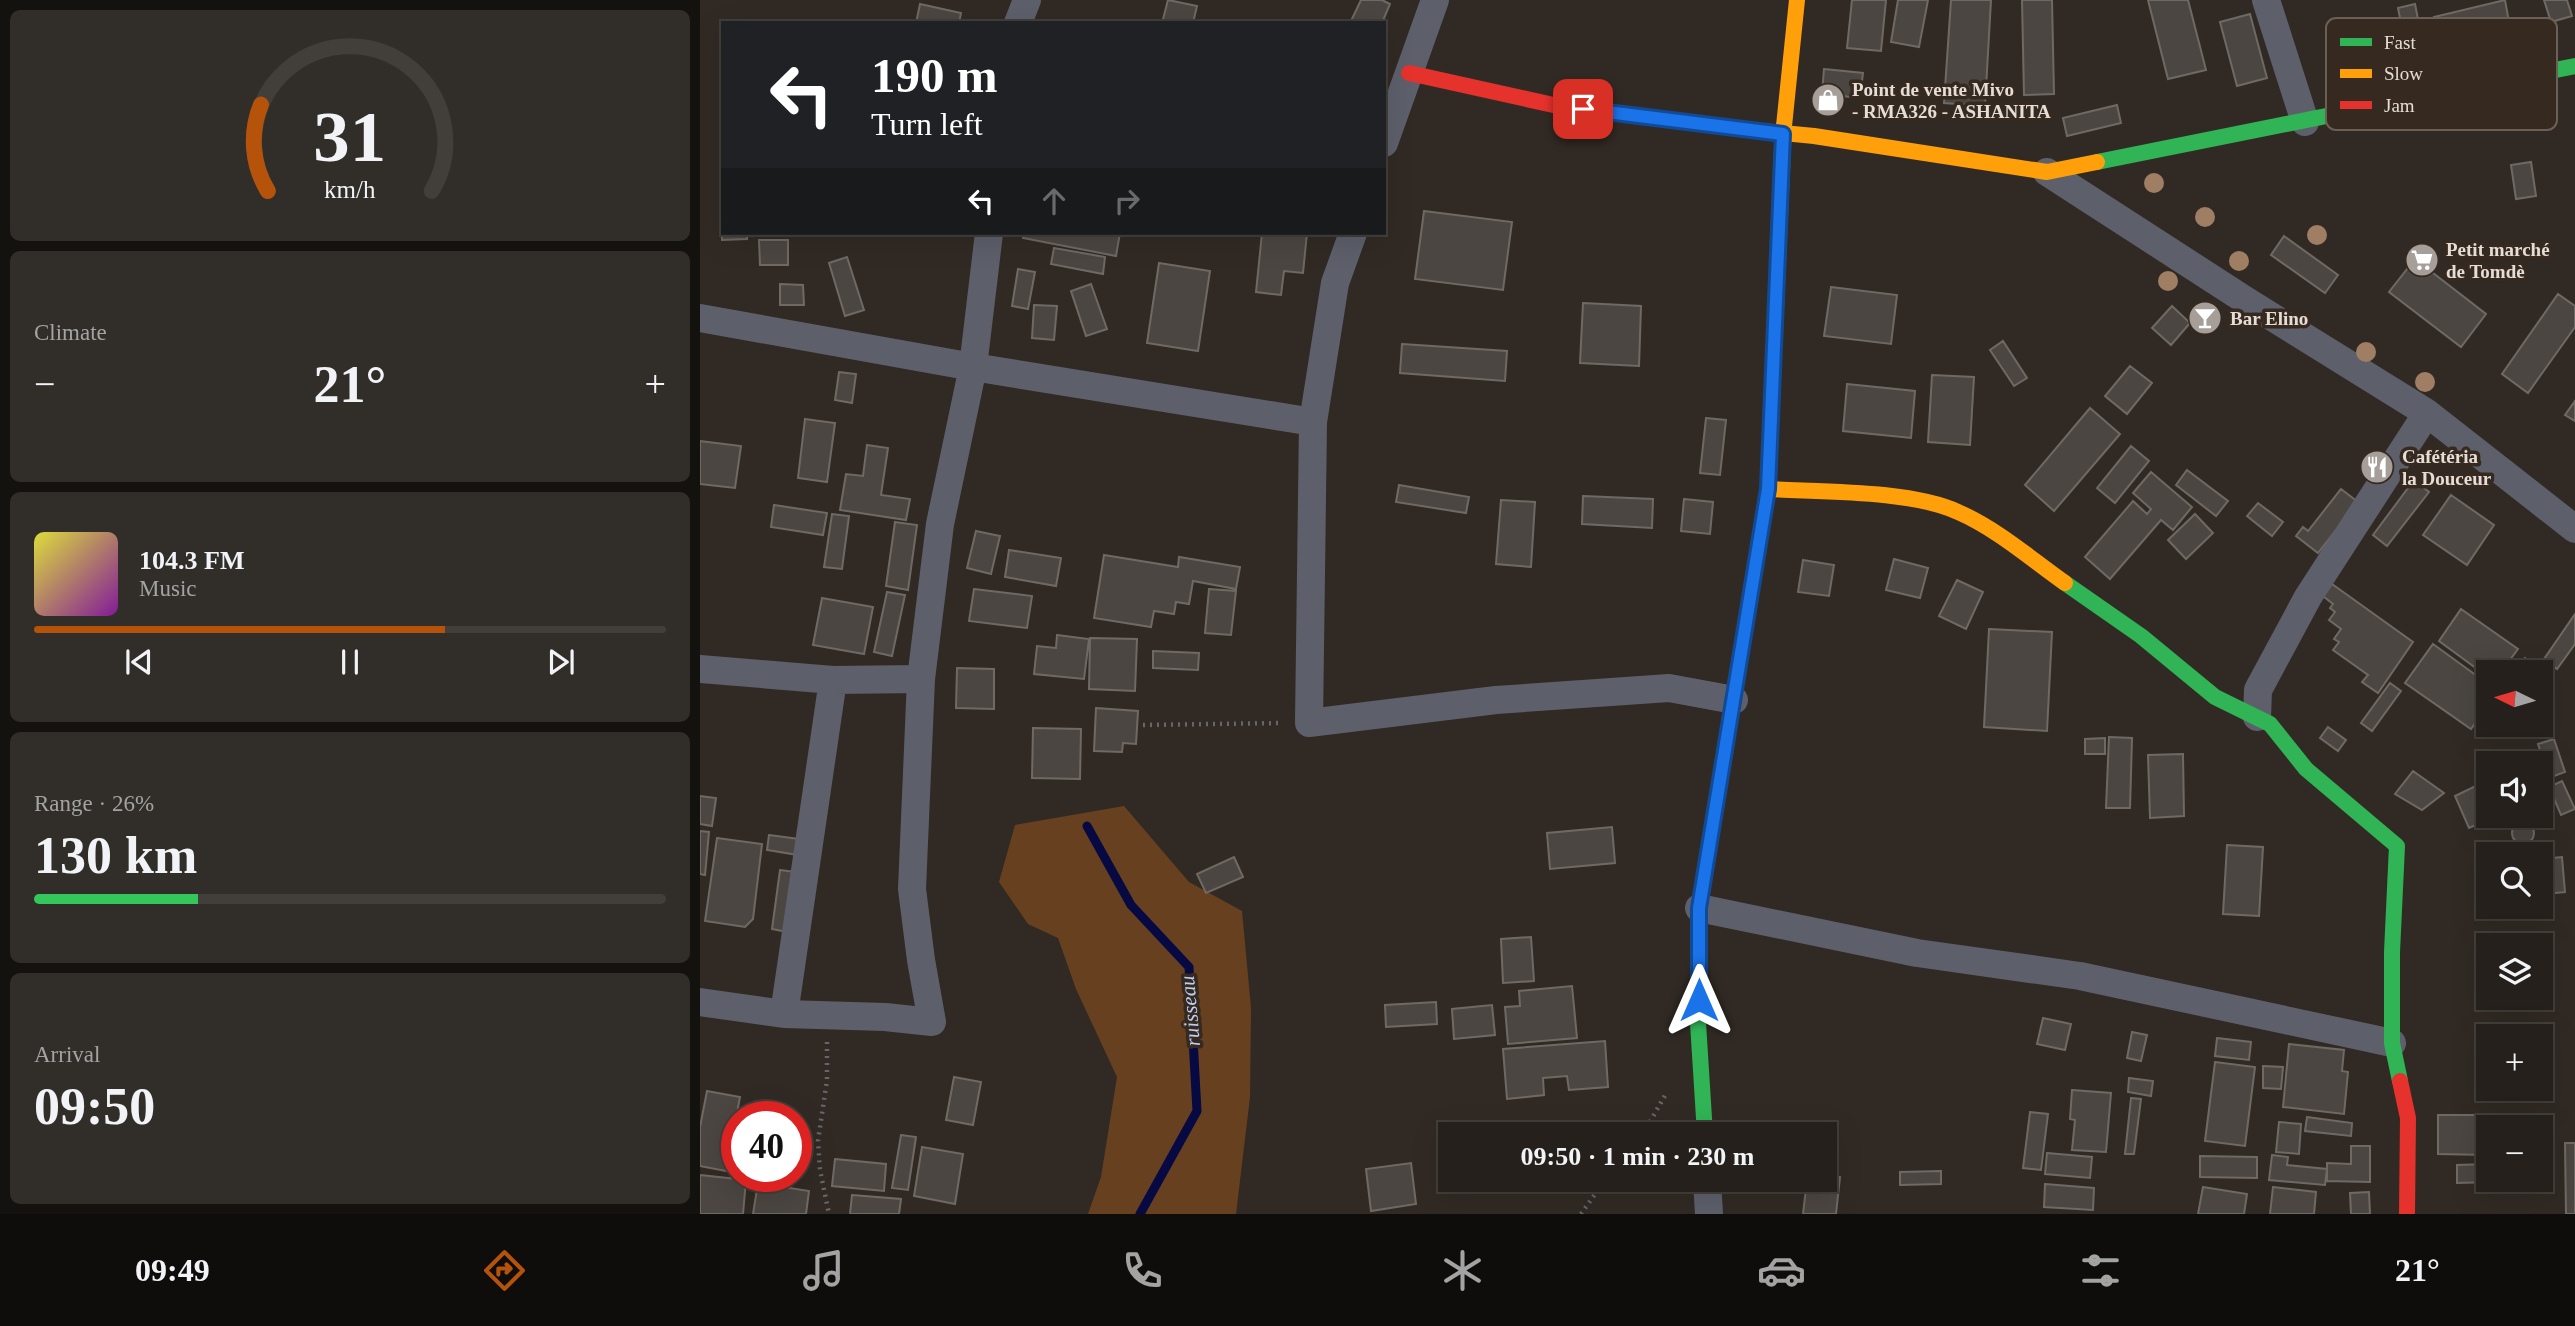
<!DOCTYPE html>
<meta charset="utf-8">
<style>
:root{--surface:#25201b;--page:#312d28;--text:#f1f3f6;--muted:#a3a3a3;--line:#423e3a;--accent:#b45309}
body{margin:0;font-family:Georgia,serif;background:var(--page);color:var(--text);height:100vh;display:flex;flex-direction:column;font-size:26px;white-space:nowrap}
*{box-sizing:border-box;margin:0}
p{font-size:23px;color:var(--muted)}
.icon{flex:none;width:38px;height:38px;fill:none;stroke:currentColor;stroke-width:2;stroke-linecap:round;stroke-linejoin:round}
.map{position:relative;flex:1;overflow:hidden}
.panel{display:flex;flex-direction:column;gap:10px;padding:10px;background:#14120f;width:700px}
.panel>*{flex:none}
.banner{position:absolute;left:21px;top:21px;width:665px;height:214px;border-radius:0px;box-shadow:0 7px 28px #0002,0 0 0 2px var(--line);background:#202124;color:#fff;overflow:hidden}
.needle{width:46px;rotate:275deg}
.buttons{position:absolute;left:1776px;top:660px;display:grid;gap:14px}
.buttons a{display:grid;place-items:center;width:77px;height:77px;border-radius:0px;background:var(--surface);box-shadow:0 7px 28px #0002,0 0 0 2px var(--line);font-size:35px}
.speed{position:absolute;left:21px;top:1101px;display:flex;gap:14px;font-size:35px;font-weight:700;text-align:center}
.speed>*{display:grid;place-content:center;width:91px;height:91px;border-radius:50%;background:var(--surface);box-shadow:0 7px 28px #0002,0 0 0 2px var(--line);line-height:1}
.speed .limit{border:10px solid #d22;background:#fff;color:#111}
.pin{position:absolute;display:grid;place-items:center;width:60px;height:60px;color:#fff;margin:-30px;border-radius:14px;box-shadow:0 4px 10px #0006}
.me{position:absolute;width:77px;margin:-38px;rotate:0deg;stroke-linejoin:round;filter:drop-shadow(0 0 5px #0008)}
.turn{display:flex;align-items:center;gap:24px;height:147px;padding:0 35px;font-size:32px}
.turn .icon{width:91px;height:91px;stroke-width:2.5}
.turn b{display:block;font-size:49px;line-height:60px}
.lanes{display:flex;align-items:center;height:66px;padding:0 35px;background:#0003;justify-content:center;gap:35px;direction:ltr}
.lanes .off{opacity:.35}
.big{font-size:52px;font-weight:800;line-height:1.1}
.panel .card{flex:1;display:flex;flex-direction:column;justify-content:center;gap:10px;min-width:0;padding:0 24px;border-radius:10px;background:var(--page)}
.panel .dial{align-items:center;gap:0}
.dial svg{height:182px;overflow:visible;fill:none;stroke:var(--line);stroke-width:7;stroke-linecap:round;text-anchor:middle}
.dial text{fill:var(--text);stroke:none}
.song{display:flex;align-items:center;gap:21px}
.cover{width:84px;height:84px;border-radius:10px;background:linear-gradient(135deg,hsl(60 70% 55%),hsl(290 70% 35%))}
.played{height:7px;border-radius:4px;background:linear-gradient(90deg,var(--accent) 65%,var(--line) 65%)}
.keys{display:flex;justify-content:space-around;direction:ltr}
.heat{display:flex;justify-content:space-between;align-items:center;font-size:38px;direction:ltr}
.charge{height:10px;border-radius:5px;background:linear-gradient(90deg,#34c759 26%,var(--line) 0)}
.trip{position:absolute;left:738px;top:1122px;width:399px;height:70px;border-radius:0px;background:var(--surface);box-shadow:0 7px 28px #0002,0 0 0 2px var(--line);font-weight:800;line-height:70px;text-align:center}
.tab-bar{display:flex;height:112px;justify-content:space-around;align-items:center;background:#0f0d0b;color:var(--muted)}
.tab-bar .icon{width:49px;height:49px}
.tab-bar .active{color:var(--accent)}
.tab-bar b{font-size:32px;color:var(--text)}
main{display:flex;flex:1;min-height:0}
.map>svg:first-child{display:block}
</style>
<main>
<section class="panel">
<div class="card dial"><svg viewBox="0 0 100 80">
<path d="M14 69A42 42 0 1 1 86 69"/>
<path d="M14 69A42 42 0 0 1 11 31" stroke="#b45309"/>
<text x="50" y="56" font-size="32" font-weight="700">31</text>
<text x="50" y="72" font-size="11">km/h</text>
</svg></div>
<div class="card"><p>Climate</p>
<div class="heat"><a>−</a><b class="big">21°</b><a>+</a></div>
</div>
<div class="card">
<div class="song"><i class="cover"></i><div><b>104.3 FM</b><p>Music</p></div></div>
<div class="played"></div>
<div class="keys"><svg class="icon" aria-label="previous" viewBox="0 0 24 24"><path d="M18 5L8 12l10 7zM5 5v14"/></svg><svg class="icon" aria-label="pause" viewBox="0 0 24 24"><path d="M8 5v14M16 5v14"/></svg><svg class="icon" aria-label="next" viewBox="0 0 24 24"><path d="M6 5l10 7-10 7zM19 5v14"/></svg></div>
</div>
<div class="card"><p>Range · 26%</p><b class="big">130 km</b><div class="charge"></div></div>
<div class="card"><p>Arrival</p><b class="big">09:50</b></div>
</section>
<div class="map">
<svg width="1875" height="1214" viewBox="0 0 1875 1214">
<rect width="100%" height="100%" fill="#312a24"/>
<path fill="#67411f" d="M424,806L489,882L542,911L551,1008L550,1097L536,1214H388L401,1177L417,1077L376,989L358,938L328,924L299,882L315,825Z"/>
<g fill="none" stroke-linecap="round" stroke-linejoin="round">
<path stroke="#070a42" stroke-width="9" d="M387,826L431,905L489,967L497,1111L440,1214"/>
</g>
<path fill="#4b4641" stroke="#6f6964" stroke-width="2" d="M468,0L497,6L493,23H462Z
M661,0H682L690,4L682,23H650Z
M1152,0H1186L1181,51L1147,48Z
M1198,0H1228L1219,47L1191,42Z
M1251,0H1291L1285,106L1244,103Z
M1322,0H1352L1354,94L1324,95Z
M1448,0H1488L1506,70L1468,79Z
M1805,0L1809,22L1738,39L1734,17Z
M1844,0H1867L1872,16L1851,22Z
M220,4L261,13L259,23H216Z
M1715,4L1722,39L1705,43L1698,8Z
M1550,14L1567,78L1537,86L1520,22Z
M1124,69L1163,73L1160,98L1122,94Z
M1417,105L1421,123L1367,136L1363,118Z
M1831,162L1836,196L1816,199L1811,165Z
M21,209L23,233H47V239L22,240Z
M724,211L812,222L803,290L715,279Z
M324,233H420L416,256L323,238Z
M562,233H607L603,273L584,271L581,295L556,292Z
M1584,236L1638,275L1625,293L1571,255Z
M59,240H88V265H60Z
M354,248L405,257L403,274L351,264Z
M147,257L164,310L145,316L129,263Z
M1715,259L1786,314L1761,347L1689,292Z
M459,263L510,271L498,351L447,343Z
M318,269L335,272L328,309L312,306Z
M80,284L103,285L104,305H80Z
M391,284L407,329L386,336L371,291Z
M1131,287L1197,295L1191,344L1124,336Z
M1858,294L1875,306V327L1828,393L1802,374Z
M883,303L941,306L939,366L880,363Z
M334,305L357,306L354,340L332,338Z
M1472,306L1490,323L1471,345L1452,328Z
M1303,341L1327,378L1314,386L1290,350Z
M702,344L807,351L805,381L700,373Z
M1430,366L1452,383L1427,414L1405,396Z
M139,372L156,374L152,403L135,400Z
M1232,375L1274,377L1270,445L1228,442Z
M1147,384L1215,391L1211,438L1143,431Z
M1875,401V421L1865,415Z
M1390,408L1420,434L1354,511L1325,485Z
M1006,418L1026,420L1020,475L1000,473Z
M105,419L135,423L127,482L98,478Z
M0,441L41,446L35,488L0,484Z
M167,445L188,448L181,495L210,499L206,520L140,510L146,474L163,476Z
M1431,446L1449,461L1415,503L1397,488Z
M1487,470L1528,501L1516,516L1476,485Z
M1451,472L1492,507L1473,530L1461,520L1410,579L1385,557L1433,501L1447,514L1451,509L1433,493Z
M1714,480L1729,492L1687,546L1673,535Z
M699,485L769,497L766,513L696,502Z
M1641,489L1658,502L1618,553L1596,536L1603,527L1608,531Z
M1751,495L1794,525L1767,565L1723,535Z
M883,496L953,499L952,528L882,524Z
M984,499L1013,502L1010,534L981,531Z
M801,500L835,502L831,567L796,564Z
M1558,503L1583,522L1572,536L1547,516Z
M74,505L127,513L123,535L71,527Z
M132,514L149,516L142,569L124,567Z
M1495,514L1513,533L1486,559L1468,540Z
M195,522L217,525L208,590L186,586Z
M276,531L300,536L291,574L267,568Z
M309,550L361,558L356,586L305,577Z
M404,555L478,567L479,557L540,567L536,589L493,581L489,604L476,602L474,614L454,611L451,627L394,618Z
M1194,559L1228,568L1220,598L1186,590Z
M1103,560L1134,565L1129,596L1098,592Z
M1257,580L1283,592L1266,629L1239,616Z
M1632,584L1713,642L1678,693L1662,682L1668,675L1633,650L1639,642L1634,639L1641,629L1629,620L1635,612L1630,608L1633,604L1623,596Z
M274,589L332,596L327,628L269,621Z
M509,589L536,591L531,635L505,633Z
M187,592L205,595L192,656L174,652Z
M122,598L173,607L164,654L113,645Z
M1761,609L1818,649L1801,672H1788V677L1739,641Z
M1875,614V644L1857,669L1844,659Z
M1289,629L1352,632L1347,731L1284,727Z
M357,635L389,639L384,679L334,674L337,646L356,648Z
M390,638L437,639L435,691L389,689Z
M1733,644L1788,684V705L1771,729L1705,683Z
M453,651L499,653L498,670L453,668Z
M1825,658L1834,665L1829,672H1814Z
M257,668L294,669V709L256,708Z
M1690,683L1701,691L1672,731L1661,723Z
M396,708L438,711L436,744L423,743L422,752L394,751Z
M1788,714V724H1806L1802,731L1795,733L1788,731L1785,724Z
M1628,727L1646,740L1638,751L1620,738Z
M333,728L381,729L380,779L332,778Z
M1409,737L1432,738L1430,808H1406Z
M1405,738V754H1385V739Z
M1854,739L1865,772L1849,778L1838,744Z
M1483,754L1484,816L1450,818L1448,755Z
M1713,771L1744,793L1722,810L1695,794Z
M1788,780V816H1797L1769,828L1755,796Z
M1862,781L1875,809L1861,815L1849,787Z
M0,796L16,798L12,826L0,824Z
M1812 833a11 11 0 1 1 22 0a11 11 0 1 1-22 0Z
M912,827L915,863L850,869L847,833Z
M0,831L9,832L5,875L0,874Z
M69,835L100,839L98,855L67,850Z
M17,838L62,844L53,919L45,927L5,921Z
M1527,845L1563,847L1559,916L1523,914Z
M534,857L543,877L506,893L497,874Z
M1862,857L1865,892L1845,894L1842,859Z
M80,870L96,872L87,932L72,929Z
M831,937L834,981L803,983L801,939Z
M872,986L877,1038L808,1044L805,1007L820,1006L819,991Z
M736,1002L737,1024L686,1027L685,1005Z
M792,1005L795,1035L754,1039L752,1009Z
M1343,1018L1371,1024L1365,1050L1337,1044Z
M1432,1032L1447,1035L1441,1061L1427,1058Z
M1517,1038L1551,1042L1549,1060L1515,1056Z
M905,1041L908,1087L869,1090L867,1076L843,1078L844,1095L807,1099L803,1049Z
M1589,1044L1644,1050L1642,1071L1648,1072L1644,1114L1583,1107Z
M1515,1062L1555,1067L1545,1146L1505,1141Z
M1563,1066L1583,1067L1581,1089L1563,1088Z
M254,1077L281,1082L273,1125L246,1120Z
M1429,1078L1453,1081L1451,1096L1428,1092Z
M1372,1090L1411,1093L1406,1152L1372,1150L1375,1120L1370,1119Z
M7,1091L40,1097L26,1171L0,1166V1127Z
M1431,1098L1441,1099L1434,1154H1425Z
M1330,1112L1348,1114L1341,1170L1323,1168Z
M1738,1115H1808V1127H1788V1155L1738,1154Z
M1607,1117L1652,1123L1651,1136L1605,1131Z
M1579,1122L1601,1124L1599,1154L1576,1152Z
M201,1135L216,1137L208,1190L192,1188Z
M1865,1143H1875V1214H1866Z
M1651,1146H1670V1182L1627,1181V1163L1651,1164Z
M222,1147L263,1154L255,1204L214,1196Z
M1347,1153L1392,1157L1390,1178L1345,1174Z
M1572,1155L1588,1157L1587,1165L1627,1169L1625,1185L1569,1180Z
M1500,1156L1557,1157V1178L1500,1177Z
M135,1159L186,1164L184,1191L132,1186Z
M711,1163L716,1204L671,1211L666,1169Z
M1788,1164V1180L1791,1182L1757,1183V1165Z
M1241,1171V1184L1200,1185V1172Z
M0,1175L46,1180L43,1214H0Z
M1125,1175L1140,1177L1136,1214H1103L1107,1180H1125Z
M58,1183L109,1191L106,1214H53Z
M1345,1184L1394,1188L1393,1210L1344,1207Z
M1503,1187L1547,1194L1544,1214H1498Z
M1573,1187L1616,1192L1614,1214H1570Z
M1669,1192L1670,1214H1651L1650,1193Z
M152,1195L201,1199L199,1214H150Z"/>
<g fill="none" stroke-linecap="round" stroke-linejoin="round">
<path stroke="#67666b" stroke-width="4.5" stroke-dasharray="2 5" stroke-linecap="butt" d="M443,725L580,723
M127,1042V1080L118,1141L120,1170L129,1214
M943,1134L967,1092
M881,1214L905,1180"/>
<path stroke="#5d606b" stroke-width="28" d="M1566,0L1605,122
M318,23L327,0
M684,143L735,0
M1347,172L1545,300L1727,413L1875,529
M0,318L273,367L613,422L635,283L653,233
M613,422L609,723L796,700L969,688L1034,700
M0,669L133,680L221,679L240,524L273,367L289,233
M1557,717L1558,690L1608,597L1727,413
M999,908L1217,953L1380,976L1692,1043
M0,1002L84,1014L133,680
M84,1014L185,1017L232,1022L221,960L212,889L221,679
M1007,1180L1009,1214"/>
<path stroke="#30b455" stroke-width="16" d="M1397,162L1875,66
M1057,554L1068,489L1084,126
M1365,583L1441,636L1515,697L1570,724L1606,769L1697,846L1692,952V1043L1700,1081
M1005,1134L998,1023L999,908L1016,803"/>
<path stroke="#ff9f0a" stroke-width="16" d="M1084,126L1097,0
M1041,129L1114,136L1347,172L1397,162
M1068,489C1122,492 1211,490 1258,512C1297,529 1331,559 1365,583"/>
<path stroke="#e5322d" stroke-width="16" d="M709,73L858,106L1041,129
M1016,803L1057,554
M1700,1081L1708,1118L1707,1214"/>
</g>
<g fill="#9f7e63">
<circle cx="1454" cy="183" r="10"/>
<circle cx="1505" cy="217" r="10"/>
<circle cx="1617" cy="235" r="10"/>
<circle cx="1539" cy="261" r="10"/>
<circle cx="1468" cy="281" r="10"/>
<circle cx="1666" cy="352" r="10"/>
<circle cx="1725" cy="382" r="10"/>
</g>
<g fill="none" stroke-linecap="round" stroke-linejoin="round">
<defs>
<path id="route" d="M883,109L1083,134L1068,489L999,908V1000"/>
</defs>
<use href="#route" stroke="#114b97" stroke-width="18"/>
<use href="#route" stroke="#1a73e8" stroke-width="12"/>
</g>
<defs>
<symbol id="shop-disc" viewBox="-11 -11 22 22"><circle r="9.5" fill="#a69e98" stroke="#36291f"/><path d="M-5-2.5h2.3a2.7 3.5 0 0 1 5.4 0H5L5.5 6h-11ZM-1.5-2.5h3a1.5 2.3 0 0 0-3 0Z" fill="#fff"/></symbol>
<symbol id="supermarket-disc" viewBox="-11 -11 22 22"><circle r="9.5" fill="#a69e98" stroke="#36291f"/><path d="M-6-5.5h2.5l.6 2H6L4.5 2H-2.5L-4.4-4H-6ZM-1.5 3.2a1.3 1.3 0 1 0 .1 0ZM3 3.2a1.3 1.3 0 1 0 .1 0Z" fill="#fff"/></symbol>
<symbol id="bar-disc" viewBox="-11 -11 22 22"><circle r="9.5" fill="#a69e98" stroke="#36291f"/><path d="M-6-5H6L.8 .8V4.5H3.5V6h-7V4.5H-.8V.8Z" fill="#fff"/></symbol>
<symbol id="restaurant-disc" viewBox="-11 -11 22 22"><circle r="9.5" fill="#a69e98" stroke="#36291f"/><path d="M-5-6h1v4h1v-4h1v4h1v-4h1v5L-1.5 .5V6h-2V.5L-5-1ZM5-6V6H3V1.5H1.5Q1.5-4 5-6Z" fill="#fff"/></symbol>
</defs>
<g fill-rule="evenodd">
<use href="#shop-disc" x="1109" y="81" width="38" height="38"/>
<use href="#supermarket-disc" x="1703" y="241" width="38" height="38"/>
<use href="#bar-disc" x="1486" y="299" width="38" height="38"/>
<use href="#restaurant-disc" x="1658" y="448" width="38" height="38"/>
</g>
<g text-anchor="middle" dominant-baseline="central" stroke-width="7" stroke-linejoin="round" paint-order="stroke">
<g font-size="19" font-weight="bold" fill="#e5ddd6" stroke="#36291f" text-anchor="start">
<text x="1152" y="89">Point de vente Mivo<tspan x="1152" dy="22">- RMA326 - ASHANITA</tspan></text>
<text x="1746" y="249">Petit marché<tspan x="1746" dy="22">de Tomdè</tspan></text>
<text x="1530" y="318">Bar Elino</text>
<text x="1702" y="456">Cafétéria<tspan x="1702" dy="22">la Douceur</tspan></text>
</g>
<g font-size="21" font-style="italic" fill="#becff5" stroke="#36291f">
<text transform="translate(490 1011) rotate(-95)">ruisseau</text>
</g>
</g>
<rect x="1626" y="18" width="231" height="112" rx="10" fill="#36291f" stroke="#6b5f56" stroke-width="2"/>
<rect x="1640" y="38" width="32" height="8" fill="#30b455"/>
<rect x="1640" y="69" width="32" height="9" fill="#ff9f0a"/>
<rect x="1640" y="101" width="32" height="8" fill="#e5322d"/>
<g font-size="19" fill="#e5ddd6">
<text x="1684" y="49">Fast</text>
<text x="1684" y="80">Slow</text>
<text x="1684" y="112">Jam</text>
</g>
</svg>
<div class="buttons">
<a><svg class="needle" viewBox="-14 -14 28 28"><path d="M0-13l5 13h-10z" fill="#e53935"/><path d="M0 13l5-13h-10z" fill="#a3a3a3"/></svg></a>
<a><svg class="icon" aria-label="sound" viewBox="0 0 24 24"><path d="M4 9h4l5-4v14l-5-4H4zM17 9q2 3 0 6"/></svg></a>
<a><svg class="icon" aria-label="search" viewBox="0 0 24 24"><circle cx="10" cy="10" r="6"/><path d="M15 15l6 6"/></svg></a>
<a><svg class="icon" aria-label="layers" viewBox="0 0 24 24"><path d="M12 4l9 5-9 5-9-5zM3 14l9 5 9-5"/></svg></a>
<a>+</a>
<a>−</a>
</div>
<div class="speed"><div class="limit">40</div></div>
<div class="pin" style="left:883px;top:109px;background:#d93025"><svg class="icon" aria-label="arrive" viewBox="0 0 24 24"><path d="M6 21V4h12l-3 4 3 4H6"/></svg></div>
<svg class="me" style="left:999px;top:1000px" viewBox="-20 -20 40 40"><path d="M0-17L14 15 0 8-14 15z" fill="#1a73e8" stroke="#fff" stroke-width="4"/></svg>
<div class="trip">09:50 · 1 min · 230 m</div>
<div class="banner">
<div class="turn"><svg class="icon" aria-label="left" viewBox="0 0 24 24"><path d="M17 20v-9H6M10 6l-5 5 5 5"/></svg><div><b>190 m</b>Turn left</div></div>
<div class="lanes"><svg class="icon" aria-label="left" viewBox="0 0 24 24"><path d="M17 20v-9H6M10 6l-5 5 5 5"/></svg><svg class="icon off" aria-label="ahead" viewBox="0 0 24 24"><path d="M12 20V5M6 11l6-6 6 6"/></svg><svg class="icon off" aria-label="right" viewBox="0 0 24 24"><path d="M7 20v-9h11M14 6l5 5-5 5"/></svg></div>
</div>
</div>
</main>
<nav class="tab-bar">
<b>09:49</b>
<svg class="icon active" aria-label="directions" viewBox="0 0 24 24"><path d="M12 3l9 9-9 9-9-9zM9 14v-3h6M13 9l2 2-2 2"/></svg>
<svg class="icon" aria-label="music" viewBox="0 0 24 24"><path d="M9 18V5l10-2v13"/><circle cx="6" cy="18" r="3"/><circle cx="16" cy="16" r="3"/></svg>
<svg class="icon" aria-label="phone" viewBox="0 0 24 24"><path d="M5 4h4l2 5-3 2q2 4 5 5l2-3 5 2v4C11 20 4 13 5 4z"/></svg>
<svg class="icon" aria-label="climate" viewBox="0 0 24 24"><path d="M12 3v18M4 7l16 10M4 17L20 7"/></svg>
<svg class="icon" aria-label="car" viewBox="0 0 24 24"><path d="M5 17H2v-5l4-1 3-4h7l3 4 3 1v5h-3M9 17h6M6 11h13"/><circle cx="7" cy="17" r="2"/><circle cx="17" cy="17" r="2"/></svg>
<svg class="icon" aria-label="filters" viewBox="0 0 24 24"><path d="M4 7h16M4 17h16"/><circle cx="9" cy="7" r="2"/><circle cx="15" cy="17" r="2"/></svg>
<b>21°</b>
</nav>
